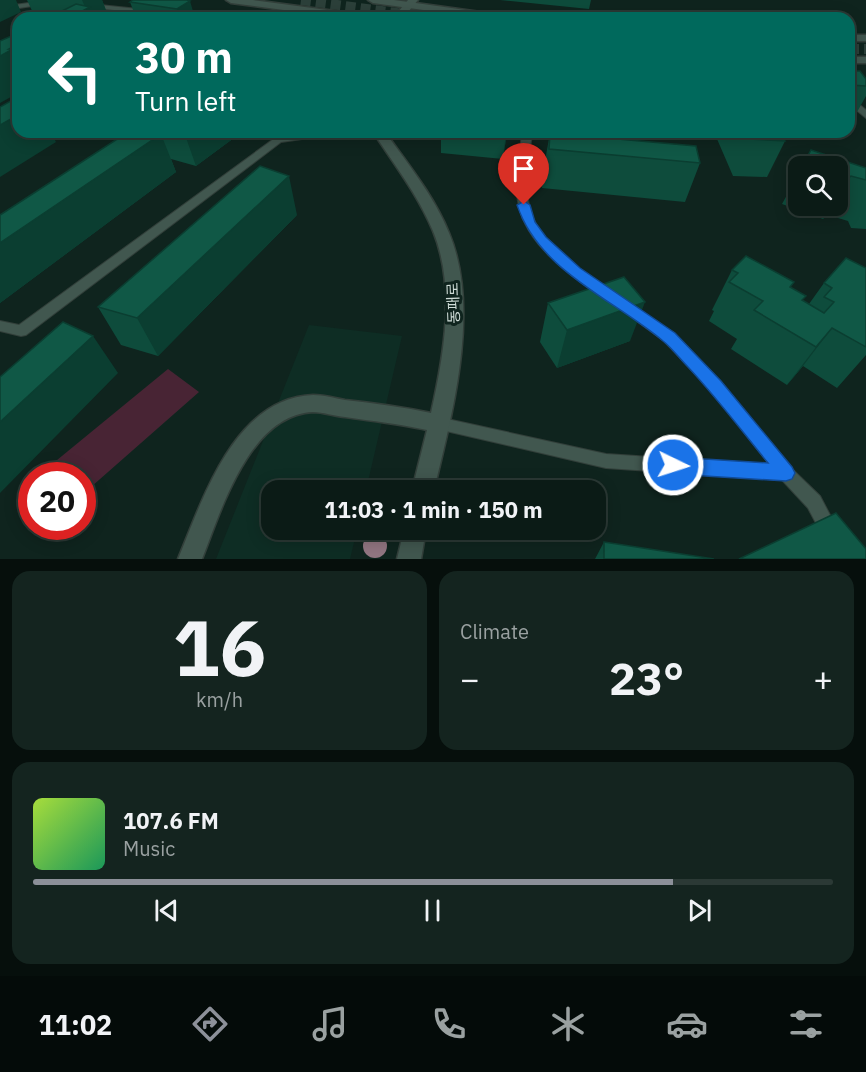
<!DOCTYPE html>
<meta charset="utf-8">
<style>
:root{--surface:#0b1b16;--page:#14241f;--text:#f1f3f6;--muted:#9aa1a1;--line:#2b3935;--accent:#8c9099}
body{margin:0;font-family:"IBM Plex Sans","Noto Sans KR",sans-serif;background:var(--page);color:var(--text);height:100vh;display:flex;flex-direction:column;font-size:22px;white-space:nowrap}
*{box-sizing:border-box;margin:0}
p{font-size:20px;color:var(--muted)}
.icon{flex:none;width:33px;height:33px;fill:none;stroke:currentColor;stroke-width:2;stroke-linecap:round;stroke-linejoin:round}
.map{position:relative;height:559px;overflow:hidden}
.side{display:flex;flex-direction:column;gap:12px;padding:12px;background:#060f0c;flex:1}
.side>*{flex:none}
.banner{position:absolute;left:12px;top:12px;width:843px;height:126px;border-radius:18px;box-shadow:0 3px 15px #0003,0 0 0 2px var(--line);background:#00695c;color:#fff;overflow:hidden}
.tools{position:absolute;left:788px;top:156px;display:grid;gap:12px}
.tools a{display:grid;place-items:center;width:60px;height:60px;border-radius:12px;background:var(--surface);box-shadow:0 3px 15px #0003,0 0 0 2px var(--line);font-size:30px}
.speed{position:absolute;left:18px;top:462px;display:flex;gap:12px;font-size:30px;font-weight:700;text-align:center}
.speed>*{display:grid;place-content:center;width:78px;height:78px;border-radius:50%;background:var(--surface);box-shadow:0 3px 15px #0003,0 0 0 2px var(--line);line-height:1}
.speed .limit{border:9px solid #d22;background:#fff;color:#111}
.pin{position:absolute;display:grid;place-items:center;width:51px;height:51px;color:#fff;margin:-62px -26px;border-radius:50% 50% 50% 0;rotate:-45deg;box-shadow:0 0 6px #0007}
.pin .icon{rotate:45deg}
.me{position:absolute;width:66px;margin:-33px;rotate:94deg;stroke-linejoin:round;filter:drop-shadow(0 0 4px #0008)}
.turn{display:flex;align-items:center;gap:21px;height:126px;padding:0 24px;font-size:27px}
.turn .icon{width:78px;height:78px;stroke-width:2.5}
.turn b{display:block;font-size:42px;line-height:51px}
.big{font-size:45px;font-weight:700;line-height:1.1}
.side .tile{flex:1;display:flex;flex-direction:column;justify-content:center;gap:9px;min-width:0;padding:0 21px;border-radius:18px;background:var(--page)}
.side .dial{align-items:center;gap:0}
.dial b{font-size:78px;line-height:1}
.song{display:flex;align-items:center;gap:18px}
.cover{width:72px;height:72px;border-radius:9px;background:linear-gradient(135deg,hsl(80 70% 55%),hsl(150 70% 35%))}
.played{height:6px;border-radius:3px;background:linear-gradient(90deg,var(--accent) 80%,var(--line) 80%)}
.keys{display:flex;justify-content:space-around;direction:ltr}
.heat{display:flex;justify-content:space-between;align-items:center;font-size:33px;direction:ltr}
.side .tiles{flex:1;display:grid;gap:12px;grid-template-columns:1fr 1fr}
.tile:last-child{grid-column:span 2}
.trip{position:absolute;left:261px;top:480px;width:345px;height:60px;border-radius:18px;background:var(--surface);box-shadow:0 3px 15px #0003,0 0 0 2px var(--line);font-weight:700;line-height:60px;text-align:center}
.menu{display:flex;height:96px;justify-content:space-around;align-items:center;background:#040b09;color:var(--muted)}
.menu .icon{width:42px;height:42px}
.menu .current{color:var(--accent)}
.menu b{font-size:27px;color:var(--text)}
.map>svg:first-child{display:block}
</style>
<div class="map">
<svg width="866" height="559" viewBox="0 0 866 559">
<rect width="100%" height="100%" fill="#0f241e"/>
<path fill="#0e2d24" d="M309,325L402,336L366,490H272V530H357L350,559H216Z"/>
<path fill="#482434" d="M168,369L199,392L83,494L82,476L62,475L51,465Z"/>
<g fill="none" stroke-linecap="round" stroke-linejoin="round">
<path stroke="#2c403a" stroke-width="10" stroke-dasharray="10 5" stroke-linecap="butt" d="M301,0L433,18
M849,49H866"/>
<defs>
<path id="service" d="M43,1L47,3L45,4L0,11V7Z
M90,4L148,10L152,12L148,14L88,7L86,6Z
M177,13L205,16L209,18L180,17H177Z
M849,96L866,110V118L849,104Z
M312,132H335L330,135L281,142L26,335L21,336L0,331V321L19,325L275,138Z
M522,132H532C530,155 524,182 529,206C538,246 583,271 614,293L616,296L614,299H606C573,276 528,248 519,206C513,183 520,156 522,132Z
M627,303L674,333L720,381L791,468L820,496L853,559H835L808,508L782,480L606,468L433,428L431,423L433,418L438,417L606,454L770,465L710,389L664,341L623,311L621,308L623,305Z"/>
<path id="minor" d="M408,0H418L403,18H393Z
M373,132H385C408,164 434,196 449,233C481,309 452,414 434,490H412L427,430C400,424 372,421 345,417C334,416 323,412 313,412C249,415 221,511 202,559H178C203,499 234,398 313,395C324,395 334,398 345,400C374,403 402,407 431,413C444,355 456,287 433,231C418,195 394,164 373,132Z
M404,530H426L421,559H397Z"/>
<path id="tertiary" d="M226,0H253L365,15L370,18H343L231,3Z
M368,0H394L502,15L507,18H481L373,3Z
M849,35H866V41H849Z
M849,57H866V63H849Z"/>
</defs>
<use href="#service" stroke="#323f3a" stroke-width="2"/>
<use href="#minor" stroke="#323f3a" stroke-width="3"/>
<use href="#tertiary" stroke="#323f3a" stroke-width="3"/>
<use href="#service" fill="#41574f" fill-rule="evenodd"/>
<use href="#minor" fill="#41574f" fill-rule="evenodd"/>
<use href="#tertiary" fill="#41574f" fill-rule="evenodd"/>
</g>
<circle fill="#927682" cx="375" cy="546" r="12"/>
<path fill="#0e4c3c" d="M27,0H102L109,18H46L34,15Z
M187,0L195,18H136L130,2Z
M500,0H591L589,9Z
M849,71L866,79V96L852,121H849Z
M160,132H242L196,166L171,159L176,172L0,303V215L160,134Z
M441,132H507L503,159L441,153Z
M714,132H780L785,141L767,177L733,176Z
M550,133L700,163L685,202L542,188L543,172Z
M811,150L866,168V229L851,228L848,221L828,215L823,219L782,204L798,175V206H837V166H802Z
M297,215L158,356L121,345L98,307Z
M866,268V355L837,388L803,366L787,385L731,349L737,339L709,321L714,311L712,310L732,270L791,287L803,301L809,304L824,283Z
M548,303L630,341L557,368L540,342Z
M604,542L714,559H595Z"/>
<path fill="#0b3e31" d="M0,0H16L21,12L0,22Z
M82,0H102L109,18H69L86,9Z
M190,1L195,18H180L177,9Z
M18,44V93L0,103V56L9,49Z
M18,115V132H51L56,142L0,177V125Z
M184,132H242L196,166Z
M506,132H507L503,159Z
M161,134L176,172L0,303V243Z
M289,176L297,215L158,356L137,318Z
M851,176L837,199V196L846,180Z
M831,206H833L828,215L823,219Z
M645,302L630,341L557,368L567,330Z
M832,328L803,366L787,385L816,347Z
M93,336L118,373L0,493V422Z"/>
<path fill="#105846" stroke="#0b3e31" stroke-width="1.5" d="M133,0H187L190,1L177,9L130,2Z
M76,4L90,7L69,18H48Z
M225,13L246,18H217Z
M18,33V44L9,49H13L0,56V41Z
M849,71H860L866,79V86L849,85Z
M14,99L18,100V115L0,125V107Z
M128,132H154L161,134L0,243V215Z
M745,132H780L785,141L749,139Z
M550,133L696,146L700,163L549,149Z
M811,150L866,168V180L851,176L846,180L837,177V166H807L803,165Z
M260,166L289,176L137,318L98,307Z
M746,256L794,282L790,287L806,296L802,300L824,313L834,302L824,297L832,288L824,283L846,258L866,268V347L832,328L816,347L754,310L763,301L729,282L738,273L732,270Z
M624,277L645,302L567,330L548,303Z
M63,322L93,336L0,422V377Z
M836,513L866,549V559H739Z
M604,542L714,559H604Z"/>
<path fill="#1a73e8" stroke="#114b97" stroke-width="1.5" d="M524,201L530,205L535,222L546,237L580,268L675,333L721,381L792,467L795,473L792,479L786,481L673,474L667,471L665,465L667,460L673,457L768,463C742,431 717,398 688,367C680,359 672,348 663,341C613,299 539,271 517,205Z"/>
<g text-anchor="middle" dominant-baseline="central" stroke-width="6" stroke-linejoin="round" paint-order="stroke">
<g font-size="15" fill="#cfdcd7" stroke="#0f241e">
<text transform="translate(453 303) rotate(-92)">동패로</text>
</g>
</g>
</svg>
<div class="tools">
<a><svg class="icon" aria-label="search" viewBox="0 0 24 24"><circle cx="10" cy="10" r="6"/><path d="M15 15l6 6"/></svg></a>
</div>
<div class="speed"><div class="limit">20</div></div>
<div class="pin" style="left:524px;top:205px;background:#d93025"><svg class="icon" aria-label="arrive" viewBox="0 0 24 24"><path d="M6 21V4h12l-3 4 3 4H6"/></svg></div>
<svg class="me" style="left:673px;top:465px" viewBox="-20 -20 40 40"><circle r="17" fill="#1a73e8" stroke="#fff" stroke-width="3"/><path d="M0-11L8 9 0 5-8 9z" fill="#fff"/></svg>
<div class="trip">11:03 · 1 min · 150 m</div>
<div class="banner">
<div class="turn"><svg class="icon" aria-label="left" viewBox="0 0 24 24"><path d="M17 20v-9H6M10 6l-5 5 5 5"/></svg><div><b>30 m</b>Turn left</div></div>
</div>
</div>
<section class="side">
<div class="tiles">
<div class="tile dial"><b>16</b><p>km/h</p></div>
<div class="tile"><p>Climate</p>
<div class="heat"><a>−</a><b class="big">23°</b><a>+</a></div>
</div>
<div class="tile">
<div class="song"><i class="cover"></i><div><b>107.6 FM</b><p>Music</p></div></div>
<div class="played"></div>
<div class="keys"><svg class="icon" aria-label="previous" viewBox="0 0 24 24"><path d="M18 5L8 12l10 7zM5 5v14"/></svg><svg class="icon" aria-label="pause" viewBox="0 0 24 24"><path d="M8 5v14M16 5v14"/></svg><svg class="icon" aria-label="next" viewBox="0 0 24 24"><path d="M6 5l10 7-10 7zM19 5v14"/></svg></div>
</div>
</div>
</section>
<nav class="menu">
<b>11:02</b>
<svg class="icon current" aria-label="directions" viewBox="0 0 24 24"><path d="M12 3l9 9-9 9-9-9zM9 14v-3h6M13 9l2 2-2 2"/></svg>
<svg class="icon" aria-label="music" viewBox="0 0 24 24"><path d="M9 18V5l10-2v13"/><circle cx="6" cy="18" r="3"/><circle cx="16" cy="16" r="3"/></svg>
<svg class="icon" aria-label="phone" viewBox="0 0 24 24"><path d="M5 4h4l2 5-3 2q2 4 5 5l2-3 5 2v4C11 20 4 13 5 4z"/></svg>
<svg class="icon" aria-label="climate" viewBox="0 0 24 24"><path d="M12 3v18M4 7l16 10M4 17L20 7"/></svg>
<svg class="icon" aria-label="car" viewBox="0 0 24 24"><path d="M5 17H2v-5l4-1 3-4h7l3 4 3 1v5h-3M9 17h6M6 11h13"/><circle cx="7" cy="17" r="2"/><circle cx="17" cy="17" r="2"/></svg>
<svg class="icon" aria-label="filters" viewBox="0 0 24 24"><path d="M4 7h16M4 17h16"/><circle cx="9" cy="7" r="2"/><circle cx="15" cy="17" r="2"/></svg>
</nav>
